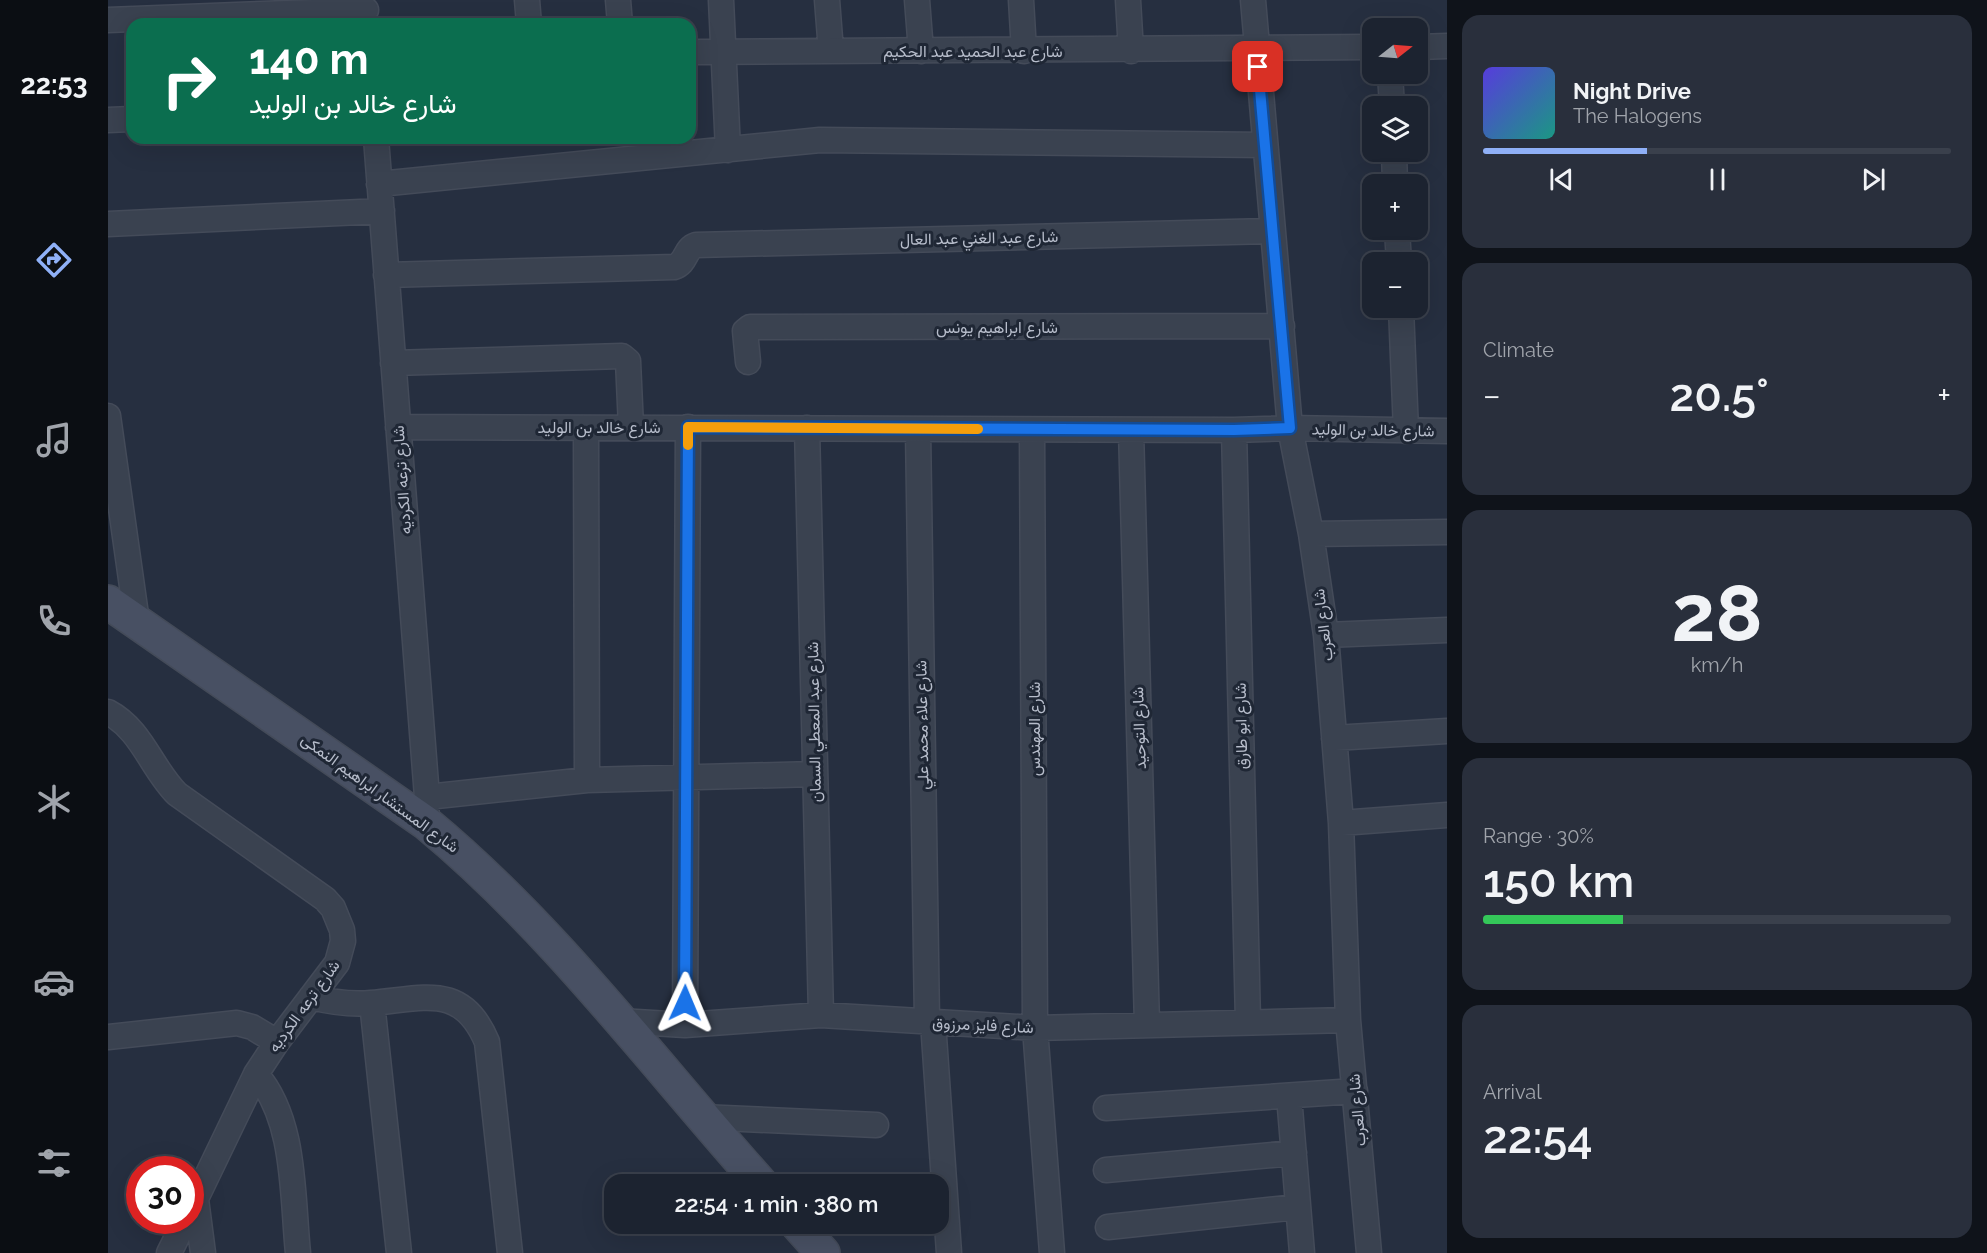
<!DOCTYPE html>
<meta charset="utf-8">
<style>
:root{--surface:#1c2330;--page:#292f3c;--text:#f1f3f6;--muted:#a0a4ab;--line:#3a404c;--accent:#8fb0f7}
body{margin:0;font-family:Raleway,Vazirmatn,sans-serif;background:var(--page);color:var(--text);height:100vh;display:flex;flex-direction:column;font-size:22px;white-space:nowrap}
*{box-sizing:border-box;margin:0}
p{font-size:20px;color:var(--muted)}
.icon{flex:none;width:33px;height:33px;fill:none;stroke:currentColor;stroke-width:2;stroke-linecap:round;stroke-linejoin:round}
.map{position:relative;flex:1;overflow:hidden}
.panel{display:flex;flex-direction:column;gap:15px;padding:15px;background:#0f131a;width:540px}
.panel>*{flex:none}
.hud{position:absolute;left:18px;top:18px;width:570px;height:126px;border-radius:18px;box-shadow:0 6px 24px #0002,0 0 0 2px var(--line);background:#0b6e4f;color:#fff;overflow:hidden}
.needle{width:39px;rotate:73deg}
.buttons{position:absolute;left:1254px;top:18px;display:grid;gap:12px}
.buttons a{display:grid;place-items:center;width:66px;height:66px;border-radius:12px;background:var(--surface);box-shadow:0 6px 24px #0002,0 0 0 2px var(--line);font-size:30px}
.speed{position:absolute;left:18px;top:1156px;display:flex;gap:12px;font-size:30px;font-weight:700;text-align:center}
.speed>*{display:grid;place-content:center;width:78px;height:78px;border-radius:50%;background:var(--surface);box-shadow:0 6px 24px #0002,0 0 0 2px var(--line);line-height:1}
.speed .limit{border:9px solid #d22;background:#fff;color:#111}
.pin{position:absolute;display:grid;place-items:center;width:51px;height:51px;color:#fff;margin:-26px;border-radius:12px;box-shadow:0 3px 9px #0006}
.me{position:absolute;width:66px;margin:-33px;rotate:1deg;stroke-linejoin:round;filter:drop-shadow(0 0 4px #0008)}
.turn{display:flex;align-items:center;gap:21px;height:126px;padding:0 24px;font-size:27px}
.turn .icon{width:78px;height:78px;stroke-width:2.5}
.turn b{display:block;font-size:42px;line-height:51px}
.big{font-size:45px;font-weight:600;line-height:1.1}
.panel .card{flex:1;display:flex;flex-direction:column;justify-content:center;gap:9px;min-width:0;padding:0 21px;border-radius:18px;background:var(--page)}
.panel .dial{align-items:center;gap:0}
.dial b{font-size:78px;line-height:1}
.song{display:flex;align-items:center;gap:18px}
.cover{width:72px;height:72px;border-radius:9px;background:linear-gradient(135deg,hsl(250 70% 55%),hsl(170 70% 35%))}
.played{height:6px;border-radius:3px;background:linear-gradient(90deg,var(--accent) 35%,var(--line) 35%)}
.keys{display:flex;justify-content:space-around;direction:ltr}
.heat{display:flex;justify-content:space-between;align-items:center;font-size:33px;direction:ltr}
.charge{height:9px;border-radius:4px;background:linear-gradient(90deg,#34c759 30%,var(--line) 0)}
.trip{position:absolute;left:496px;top:1174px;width:345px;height:60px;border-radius:18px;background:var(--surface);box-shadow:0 6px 24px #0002,0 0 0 2px var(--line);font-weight:600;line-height:60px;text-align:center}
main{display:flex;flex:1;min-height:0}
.dock{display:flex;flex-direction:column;width:108px;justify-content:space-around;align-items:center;background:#0b0e13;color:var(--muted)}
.dock .icon{width:42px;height:42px}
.dock .selected{color:var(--accent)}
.dock b{font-size:27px;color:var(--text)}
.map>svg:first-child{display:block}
</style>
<main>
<nav class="dock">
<b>22:53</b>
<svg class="icon selected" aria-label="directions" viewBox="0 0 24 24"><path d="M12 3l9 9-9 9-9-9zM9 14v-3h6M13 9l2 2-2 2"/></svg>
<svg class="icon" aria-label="music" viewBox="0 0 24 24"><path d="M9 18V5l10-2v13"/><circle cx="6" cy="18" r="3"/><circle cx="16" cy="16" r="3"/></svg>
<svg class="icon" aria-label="phone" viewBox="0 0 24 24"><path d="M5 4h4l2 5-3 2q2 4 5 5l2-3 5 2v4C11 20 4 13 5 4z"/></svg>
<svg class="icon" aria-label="climate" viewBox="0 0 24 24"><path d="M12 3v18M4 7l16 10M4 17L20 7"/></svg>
<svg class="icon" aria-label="car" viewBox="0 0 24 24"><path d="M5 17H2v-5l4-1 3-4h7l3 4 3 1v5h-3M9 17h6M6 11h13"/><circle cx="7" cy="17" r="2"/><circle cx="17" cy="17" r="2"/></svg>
<svg class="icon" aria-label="filters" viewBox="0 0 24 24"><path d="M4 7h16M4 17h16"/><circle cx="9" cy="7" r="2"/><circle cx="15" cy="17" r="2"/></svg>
</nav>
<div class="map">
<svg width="1339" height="1253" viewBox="0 0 1339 1253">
<rect width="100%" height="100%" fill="#262f40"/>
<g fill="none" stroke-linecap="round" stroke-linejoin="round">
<defs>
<path id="street" d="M419,0L421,24
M510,0L512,24
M613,0L620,150
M719,0L723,51
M809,0L813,51
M913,0L916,51
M1020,0L1023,51
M1145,0L1182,428L1203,534L1218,635L1233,823L1240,1020L1261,1253
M0,20L258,10
M1310,47L1339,46
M582,52L1264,47
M1282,74L1284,106
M0,120L24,119
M268,138L319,797L318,823
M1286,152L1287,184
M271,184L712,140L1157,145
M0,224L274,211
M1289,230L1291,262
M278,275L566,267C579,263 576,249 588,245L1163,231
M1293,308L1298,431
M640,362L637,331L642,327L1174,326
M285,363L514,356L520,361L523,427
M0,416L29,622
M290,427L1126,430L1182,428L1339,431
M478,428L479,780
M699,428L713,1015
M810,429L819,1022
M924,430L927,1028L944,1253
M1023,430L1039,1025
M1126,430L1140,1022
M1203,534L1339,532
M1218,635L1339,630
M0,712C34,730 43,768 69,794L217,899L225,908L234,930L235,941L229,963L169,1042L148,1074L82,1211
M1226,738L1339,731
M319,797L479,780L707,774
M1233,823L1339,815
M203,997C223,1002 242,1005 263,1003C315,999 354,982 379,1042L402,1253
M264,1003L291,1253
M512,1021L577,1025L713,1015L927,1028L1240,1020
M825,1022L841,1253
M577,1025L580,427
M0,1037L129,1023L144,1027L169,1042
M148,1074C188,1120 184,1195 190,1253
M1181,1096L1194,1253
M998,1108L1247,1091
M593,1117L768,1125
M998,1170L1186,1153
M88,1199L95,1253
M1000,1227L1189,1207
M61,1253L77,1221"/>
<path id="secondary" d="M0,602L318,823C445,928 545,1063 654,1185
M689,1224L715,1253"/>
</defs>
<use href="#street" stroke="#444b59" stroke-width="27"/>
<use href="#secondary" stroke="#444b59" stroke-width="36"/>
<use href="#street" stroke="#3a4250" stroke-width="24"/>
<use href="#secondary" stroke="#485063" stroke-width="33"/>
</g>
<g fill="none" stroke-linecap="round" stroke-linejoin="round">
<defs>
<path id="route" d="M577,1003L580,427L1126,430L1182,428L1150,67"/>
</defs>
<use href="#route" stroke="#114b97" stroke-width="15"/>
<use href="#route" stroke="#1a73e8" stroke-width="10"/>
<path stroke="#f59e0b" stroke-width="10" d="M580,445V427L870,429"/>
</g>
<g text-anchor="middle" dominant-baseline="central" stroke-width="6" stroke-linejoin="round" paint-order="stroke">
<g font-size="16" fill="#b7bdcb" stroke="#1f2735">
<text x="865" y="51">شارع عبد الحميد عبد الحكيم</text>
<text transform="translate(871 238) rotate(-1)">شارع عبد الغني عبد العال</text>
<text x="889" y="327">شارع ابراهيم يونس</text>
<text x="491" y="427">شارع خالد بن الوليد</text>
<text transform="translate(1265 430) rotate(1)">شارع خالد بن الوليد</text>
<text transform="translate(294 480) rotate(-94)">شارع ترعه الكرديه</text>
<text transform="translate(1215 625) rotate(-97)">شارع العرب</text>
<text transform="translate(706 722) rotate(-91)">شارع عبد المعطي السمان</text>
<text transform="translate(814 725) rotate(-91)">شارع علاء محمد علي</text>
<text transform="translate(1133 726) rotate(-91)">شارع ابو طارق</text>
<text transform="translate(1031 728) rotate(-92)">شارع التوحيد</text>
<text transform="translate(926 729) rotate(-90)">شارع المهندس</text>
<text transform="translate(272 793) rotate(36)">شارع المستشار ابراهيم النمكى</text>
<text transform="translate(196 1006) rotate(-54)">شارع ترعه الكرديه</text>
<text transform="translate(875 1025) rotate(3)">شارع فايز مرزوق</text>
<text transform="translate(1249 1110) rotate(-95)">شارع العرب</text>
</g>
</g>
</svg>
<div class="buttons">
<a><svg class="needle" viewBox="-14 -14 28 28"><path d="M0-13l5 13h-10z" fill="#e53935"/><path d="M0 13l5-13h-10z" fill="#a0a4ab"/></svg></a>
<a><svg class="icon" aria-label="layers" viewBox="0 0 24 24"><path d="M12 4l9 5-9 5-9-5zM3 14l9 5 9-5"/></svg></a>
<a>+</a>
<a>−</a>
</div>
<div class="speed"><div class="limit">30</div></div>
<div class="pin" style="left:1150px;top:67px;background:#d93025"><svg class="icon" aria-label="arrive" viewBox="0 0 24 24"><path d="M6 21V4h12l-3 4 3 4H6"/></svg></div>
<svg class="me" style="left:577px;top:1003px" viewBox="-20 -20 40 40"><path d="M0-17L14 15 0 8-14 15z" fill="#1a73e8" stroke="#fff" stroke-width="4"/></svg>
<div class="trip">22:54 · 1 min · 380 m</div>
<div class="hud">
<div class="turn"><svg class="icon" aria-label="right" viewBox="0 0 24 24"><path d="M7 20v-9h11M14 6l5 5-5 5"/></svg><div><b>140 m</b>شارع خالد بن الوليد</div></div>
</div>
</div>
<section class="panel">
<div class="card">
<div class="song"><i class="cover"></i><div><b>Night Drive</b><p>The Halogens</p></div></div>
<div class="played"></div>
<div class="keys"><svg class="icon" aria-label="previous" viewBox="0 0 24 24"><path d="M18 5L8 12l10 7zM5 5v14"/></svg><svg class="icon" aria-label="pause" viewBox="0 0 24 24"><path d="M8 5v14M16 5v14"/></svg><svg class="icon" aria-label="next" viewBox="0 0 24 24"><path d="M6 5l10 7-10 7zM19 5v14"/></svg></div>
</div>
<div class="card"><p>Climate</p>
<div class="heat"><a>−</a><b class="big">20.5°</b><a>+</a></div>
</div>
<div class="card dial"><b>28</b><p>km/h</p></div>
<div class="card"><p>Range · 30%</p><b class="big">150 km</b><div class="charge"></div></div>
<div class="card"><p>Arrival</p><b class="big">22:54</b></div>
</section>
</main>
